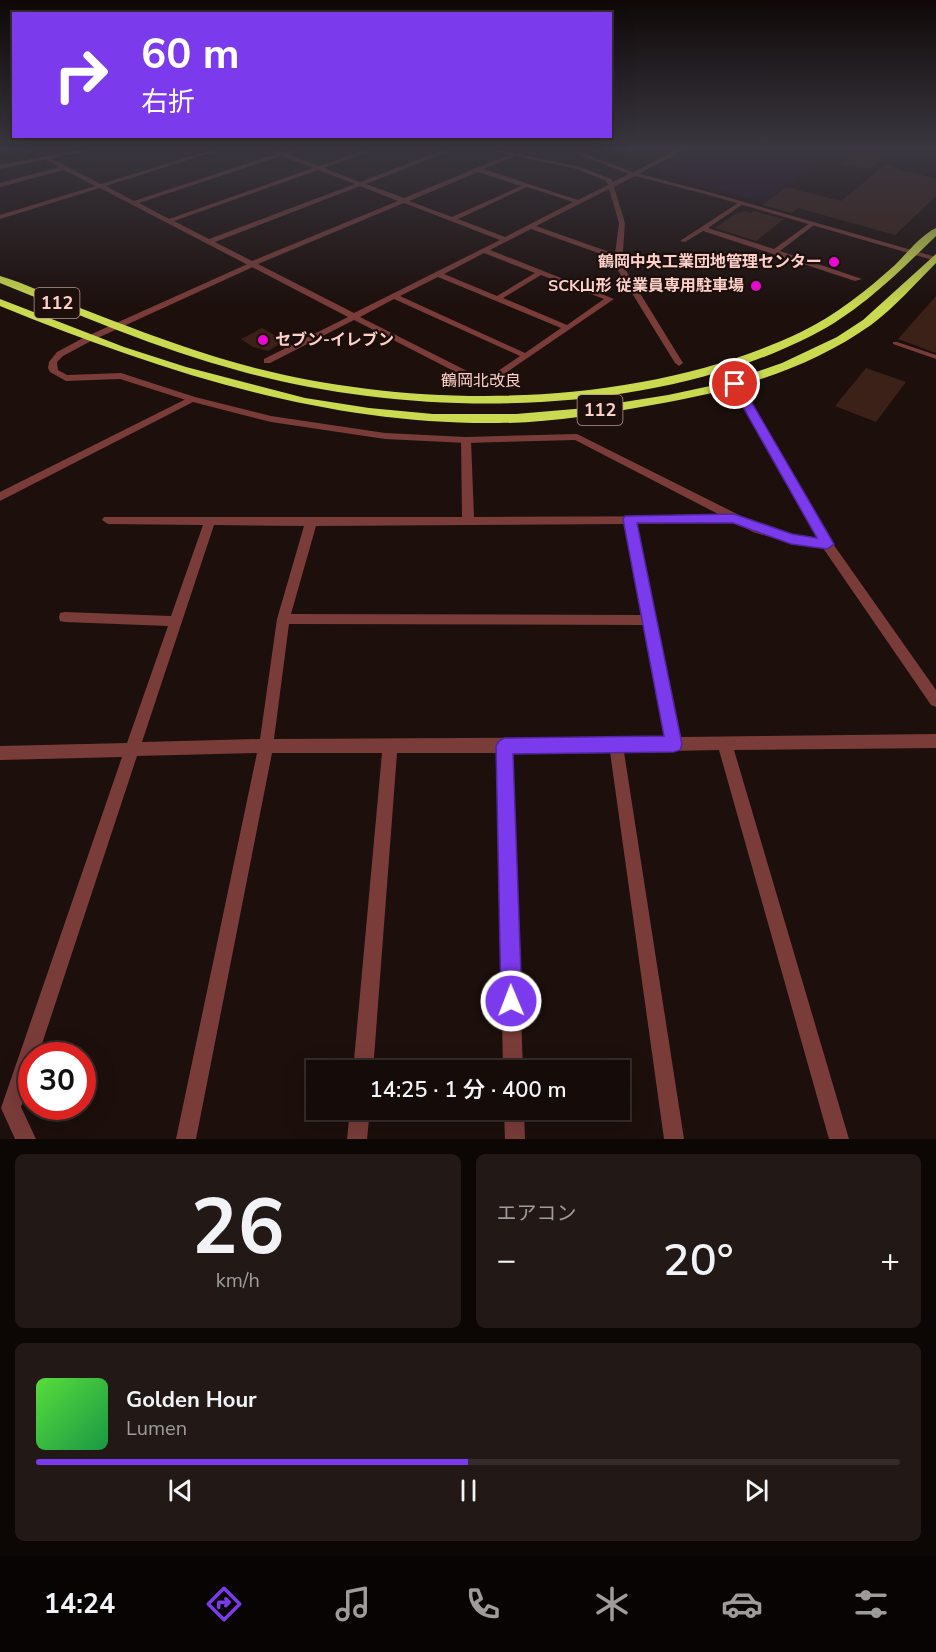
<!DOCTYPE html>
<html lang="ja">
<meta charset="utf-8">
<style>
:root{--surface:#150b09;--page:#221917;--text:#f1f3f6;--muted:#9d9b9c;--line:#342b2a;--accent:#7c3aed}
body{margin:0;font-family:"Nunito Sans","Noto Sans JP",sans-serif;background:var(--page);color:var(--text);height:100vh;display:flex;flex-direction:column;font-size:22px;white-space:nowrap}
*{box-sizing:border-box;margin:0}
p{font-size:20px;color:var(--muted)}
.icon{flex:none;width:33px;height:33px;fill:none;stroke:currentColor;stroke-width:2;stroke-linecap:round;stroke-linejoin:round}
.map{position:relative;height:1139px;overflow:hidden}
.details{display:flex;flex-direction:column;gap:15px;padding:15px;background:#0c0605;flex:1}
.details>*{flex:none}
.guide{position:absolute;left:12px;top:12px;width:600px;height:126px;border-radius:0px;box-shadow:0 6px 24px #0002,0 0 0 2px var(--line);background:#7c3aed;color:#fff;overflow:hidden}
.speed{position:absolute;left:18px;top:1042px;display:flex;gap:12px;font-size:30px;font-weight:700;text-align:center}
.speed>*{display:grid;place-content:center;width:78px;height:78px;border-radius:50%;background:var(--surface);box-shadow:0 6px 24px #0002,0 0 0 2px var(--line);line-height:1}
.speed .limit{border:9px solid #d22;background:#fff;color:#111}
.pin{position:absolute;display:grid;place-items:center;width:51px;height:51px;color:#fff;margin:-26px;border:3px solid #fff;border-radius:50%;box-shadow:0 2px 6px #0007}
.me{position:absolute;width:66px;margin:-33px;rotate:359deg;stroke-linejoin:round;filter:drop-shadow(0 0 4px #0008)}
.turn{display:flex;align-items:center;gap:21px;height:126px;padding:0 30px;font-size:27px}
.turn .icon{width:78px;height:78px;stroke-width:2.5}
.turn b{display:block;font-size:42px;line-height:51px}
.big{font-size:45px;font-weight:600;line-height:1.1}
.details .card{flex:1;display:flex;flex-direction:column;justify-content:center;gap:9px;min-width:0;padding:0 21px;border-radius:9px;background:var(--page)}
.details .dial{align-items:center;gap:0}
.dial b{font-size:78px;line-height:1}
.song{display:flex;align-items:center;gap:18px}
.cover{width:72px;height:72px;border-radius:9px;background:linear-gradient(135deg,hsl(110 70% 55%),hsl(140 70% 35%))}
.played{height:6px;border-radius:3px;background:linear-gradient(90deg,var(--accent) 50%,var(--line) 50%)}
.keys{display:flex;justify-content:space-around;direction:ltr}
.heat{display:flex;justify-content:space-between;align-items:center;font-size:33px;direction:ltr}
.details .tiles{flex:1;display:grid;gap:15px;grid-template-columns:1fr 1fr}
.card:last-child{grid-column:span 2}
.trip{position:absolute;left:306px;top:1060px;width:324px;height:60px;border-radius:0px;background:var(--surface);box-shadow:0 6px 24px #0002,0 0 0 2px var(--line);font-weight:600;line-height:60px;text-align:center}
.tab-bar{display:flex;height:96px;justify-content:space-around;align-items:center;background:#080404;color:var(--muted)}
.tab-bar .icon{width:42px;height:42px}
.tab-bar .selected{color:var(--accent)}
.tab-bar b{font-size:27px;color:var(--text)}
.map>svg:first-child{display:block}
</style>
<div class="map">
<svg width="936" height="1139" viewBox="0 0 936 1139">
<rect width="100%" height="100%" fill="#1c0f0c"/>
<path fill="#251026" d="M699,148H837L839,149L762,202L656,171Z"/>
<path fill="#3c2119" d="M858,153L883,159L868,169L842,164Z
M885,165L936,179V196L895,235L798,208L792,213L762,205L786,187L841,201Z
M744,211L751,213L754,211L784,219L756,241L715,228L737,213Z
M936,296V353L898,339Z
M262,328L285,341L268,351L253,347L241,339Z
M866,368L906,382L876,422L835,406Z"/>
<g fill="none" stroke-linecap="round" stroke-linejoin="round">
<path fill="#793c39" fill-rule="evenodd" d="M893,342H897L936,355V359L893,344Z"/>
<path fill="#793c39" fill-rule="evenodd" d="M217,148H226L106,186L134,201L276,154L262,148C269,148 276,152 282,152C289,152 295,148 303,148L287,154L319,166L371,148H379L324,168L360,182L449,148H457L366,184L404,198L508,155L479,148H490L581,167L611,179L613,182L629,174L562,148H570L633,172L681,148H688L614,187L625,223L622,264L683,363L679,366L675,363L614,264L615,259L531,229L490,250L614,299L485,387L354,320L270,363H264V359L348,317L100,188L0,219V215L95,186L64,170L0,187V183L60,167L46,160V158H50L101,184ZM281,156L313,168L169,219L139,203ZM515,156L577,169L606,181L608,185L578,200L483,169ZM318,170L355,184L209,239L174,221ZM478,172L521,186L452,217L409,201ZM360,186L398,201L252,261L215,242ZM527,187L573,202L505,237L458,219ZM609,189L619,223L615,254L536,226ZM404,203L500,240L354,313L258,264ZM484,253L535,273L497,296L444,274ZM541,275L604,299L567,325L503,298ZM438,277L561,328L525,353L400,296ZM394,299L520,356L485,380L360,317Z
M741,201L744,203L743,204L708,228L774,249L810,223H814V225L780,251L862,279L855,281L703,231L685,242L680,241Z
M192,396L197,399L195,401L0,501V492Z
M466,437L471,440L474,517L738,516L740,519L734,523L636,524L680,737L936,734V748L734,750L849,1139H829L719,750L624,752L684,1139H664L610,752L512,753L523,1071H503L497,753H397L373,1071H353L382,753H272L196,1139H176L257,753L137,756L38,1056H32V1077L21,1107L36,1139H15L1,1108L122,757L0,760V746L127,743L168,626L65,622L60,621L59,617L60,613L65,612L171,616L203,525L108,524L102,520L104,517H462L461,440ZM624,524L642,615L291,614L316,526ZM214,525L304,526L277,619L260,739L142,742ZM289,624L644,625L665,737L274,739Z
M350,1110H370L367,1139H347Z
M504,1110H524L525,1139H505Z"/>
<path fill="#793c39" fill-rule="evenodd" d="M90,148H102L0,169V165Z
M633,172L716,194L936,257V261L712,196L631,175Z
M252,262L256,264L255,266L91,341L63,356L57,362L58,370L67,375L121,373L195,397L271,416L385,433L466,437L577,434L761,526L791,535L818,538L730,384L735,381L738,382L831,541L936,690V707L931,705L823,548L791,543L753,532L575,440L466,443L385,439L271,422L189,401L120,379L66,381L50,372L48,368L49,362L57,352L85,337Z"/>
<path fill="#cada50" fill-rule="evenodd" d="M936,228V236C898,273 859,312 811,336C647,419 414,419 240,371C158,349 79,315 0,283V276C25,283 50,296 75,306C121,324 168,342 216,357C395,412 631,413 801,332C836,315 867,290 895,265C907,253 921,235 936,228Z
M936,254V263C915,284 895,307 871,325C806,371 729,392 652,405C601,414 550,423 498,423C324,425 160,371 0,306V299L124,347L186,367L305,398L369,408L433,414H516L586,408L668,395L724,383L782,363L837,337L863,320Z"/>
</g>
<linearGradient id="sky" x2="0" y2="1"><stop stop-color="#0f0807"/><stop offset="0.48" stop-color="#3a3740"/><stop offset="1" stop-color="#3a3740" stop-opacity="0"/></linearGradient>
<rect width="936" height="308" fill="url(#sky)"/>
<path fill="#7c3aed" stroke="#51269a" stroke-width="1.5" d="M735,381L741,384L834,544L827,549L791,544L733,523H637L682,744L680,750L674,752L513,754L522,1001L519,1009L511,1012L504,1009L501,1001L496,746L499,741L504,738L664,736L623,519L625,516L734,514L792,534L817,538L730,384Z"/>
<g fill="#e80ad0" stroke="#1c0f0c" stroke-width="2">
<circle cx="834" cy="262" r="6"/>
<circle cx="756" cy="286" r="6"/>
<circle cx="263" cy="340" r="6"/>
</g>
<g text-anchor="middle" dominant-baseline="central" stroke-width="4.5" stroke-linejoin="round" paint-order="stroke">
<g font-size="16" font-weight="bold" fill="#fdd0ca" stroke="#1c0f0c" text-anchor="end">
<text x="822" y="262">鶴岡中央工業団地管理センター</text>
<text x="744" y="286">SCK山形 従業員専用駐車場</text>
<text x="275" y="340" text-anchor="start">セブン-イレブン</text>
</g>
<g font-size="16" fill="#fdd0ca" stroke="#1c0f0c">
<text x="481" y="381">鶴岡北改良</text>
</g>
<g fill="#1c0f0c" stroke="#ba9691" stroke-width="1.5">
<rect x="34.5" y="288" width="45" height="30" rx="4.5"/>
<rect x="577.5" y="395" width="45" height="30" rx="4.5"/>
</g>
<g font-size="18" font-weight="bold" fill="#fdd0ca">
<text x="57" y="303">112</text>
<text x="600" y="410">112</text>
</g>
</g>
</svg>
<div class="speed"><div class="limit">30</div></div>
<div class="pin" style="left:735px;top:384px;background:#d93025"><svg class="icon" aria-label="arrive" viewBox="0 0 24 24"><path d="M6 21V4h12l-3 4 3 4H6"/></svg></div>
<svg class="me" style="left:511px;top:1001px" viewBox="-20 -20 40 40"><circle r="17" fill="#7c3aed" stroke="#fff" stroke-width="3"/><path d="M0-11L8 9 0 5-8 9z" fill="#fff"/></svg>
<div class="trip">14:25 · 1 分 · 400 m</div>
<div class="guide">
<div class="turn"><svg class="icon" aria-label="right" viewBox="0 0 24 24"><path d="M7 20v-9h11M14 6l5 5-5 5"/></svg><div><b>60 m</b>右折</div></div>
</div>
</div>
<section class="details">
<div class="tiles">
<div class="card dial"><b>26</b><p>km/h</p></div>
<div class="card"><p>エアコン</p>
<div class="heat"><a>−</a><b class="big">20°</b><a>+</a></div>
</div>
<div class="card">
<div class="song"><i class="cover"></i><div><b>Golden Hour</b><p>Lumen</p></div></div>
<div class="played"></div>
<div class="keys"><svg class="icon" aria-label="previous" viewBox="0 0 24 24"><path d="M18 5L8 12l10 7zM5 5v14"/></svg><svg class="icon" aria-label="pause" viewBox="0 0 24 24"><path d="M8 5v14M16 5v14"/></svg><svg class="icon" aria-label="next" viewBox="0 0 24 24"><path d="M6 5l10 7-10 7zM19 5v14"/></svg></div>
</div>
</div>
</section>
<nav class="tab-bar">
<b>14:24</b>
<svg class="icon selected" aria-label="directions" viewBox="0 0 24 24"><path d="M12 3l9 9-9 9-9-9zM9 14v-3h6M13 9l2 2-2 2"/></svg>
<svg class="icon" aria-label="music" viewBox="0 0 24 24"><path d="M9 18V5l10-2v13"/><circle cx="6" cy="18" r="3"/><circle cx="16" cy="16" r="3"/></svg>
<svg class="icon" aria-label="phone" viewBox="0 0 24 24"><path d="M5 4h4l2 5-3 2q2 4 5 5l2-3 5 2v4C11 20 4 13 5 4z"/></svg>
<svg class="icon" aria-label="climate" viewBox="0 0 24 24"><path d="M12 3v18M4 7l16 10M4 17L20 7"/></svg>
<svg class="icon" aria-label="car" viewBox="0 0 24 24"><path d="M5 17H2v-5l4-1 3-4h7l3 4 3 1v5h-3M9 17h6M6 11h13"/><circle cx="7" cy="17" r="2"/><circle cx="17" cy="17" r="2"/></svg>
<svg class="icon" aria-label="filters" viewBox="0 0 24 24"><path d="M4 7h16M4 17h16"/><circle cx="9" cy="7" r="2"/><circle cx="15" cy="17" r="2"/></svg>
</nav>
